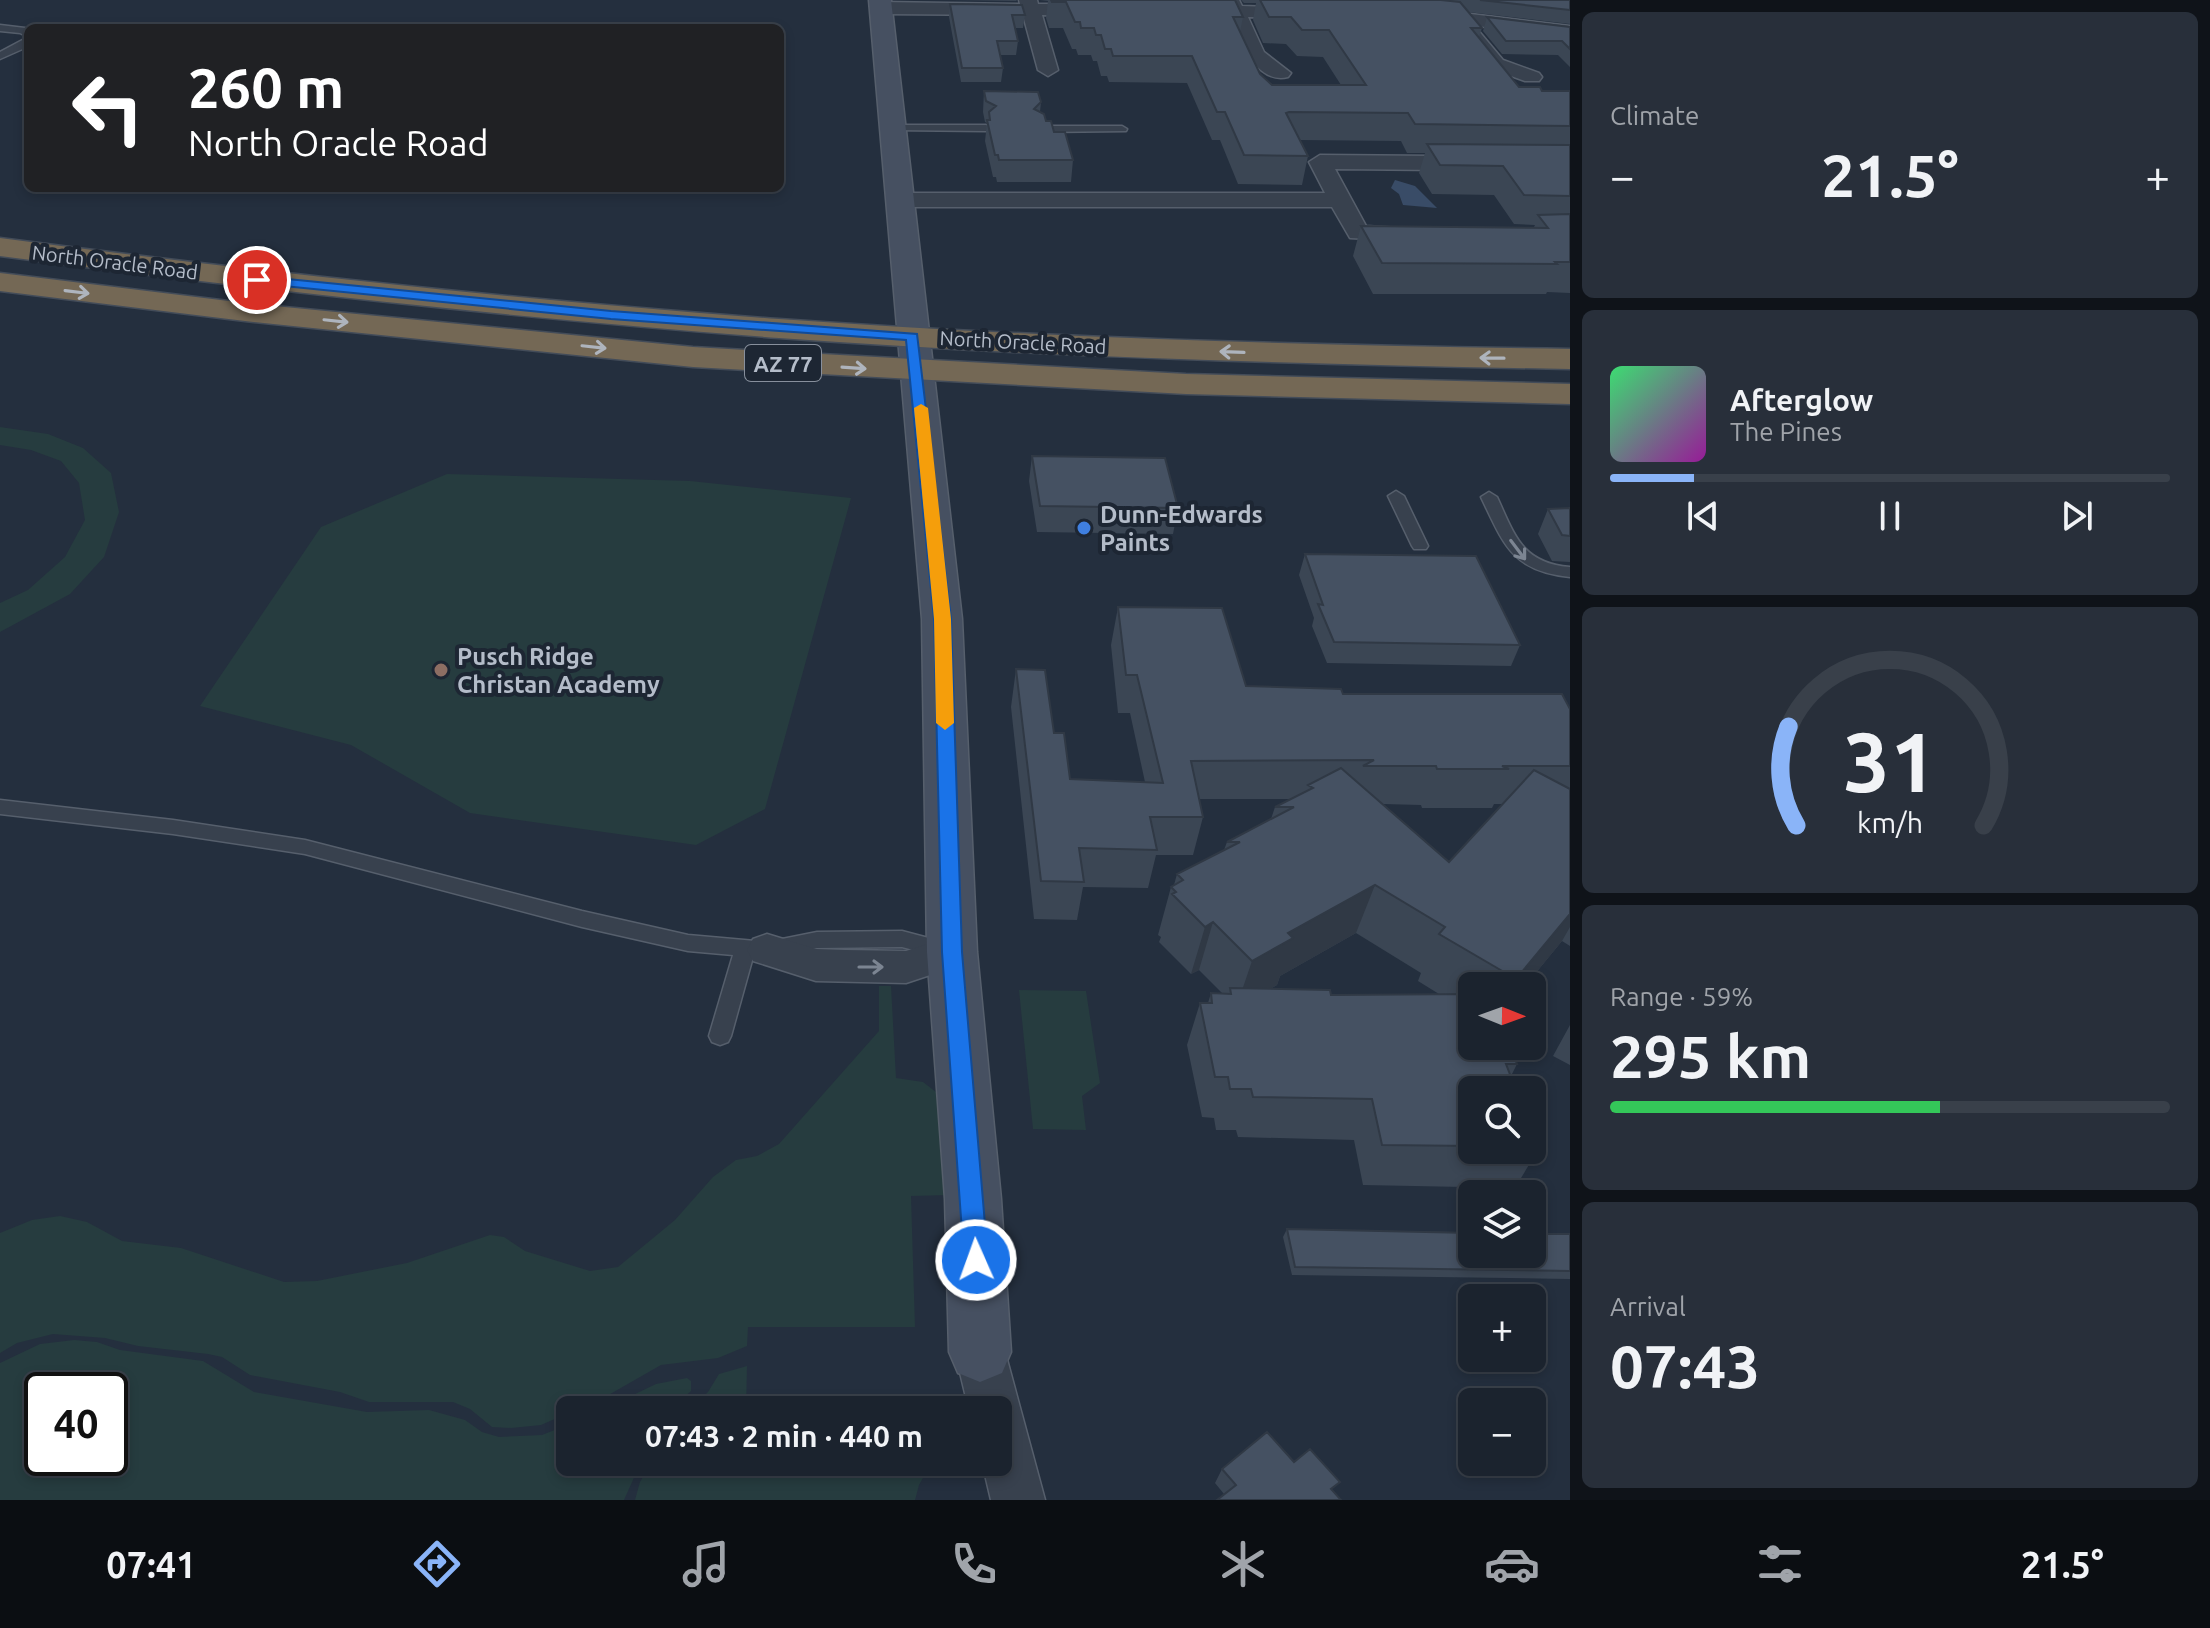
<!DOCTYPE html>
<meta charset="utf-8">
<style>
:root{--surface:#1b232e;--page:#282f3a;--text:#f1f3f6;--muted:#a0a4aa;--line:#39404a;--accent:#8ab4f8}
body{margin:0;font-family:Ubuntu,sans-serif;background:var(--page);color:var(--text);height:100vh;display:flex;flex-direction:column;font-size:30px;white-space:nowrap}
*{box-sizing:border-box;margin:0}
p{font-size:26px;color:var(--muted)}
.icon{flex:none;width:44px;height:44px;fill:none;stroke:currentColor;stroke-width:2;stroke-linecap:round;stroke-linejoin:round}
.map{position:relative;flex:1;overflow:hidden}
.details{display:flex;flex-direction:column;gap:12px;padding:12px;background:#0f1319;width:640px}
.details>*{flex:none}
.guide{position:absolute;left:24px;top:24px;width:760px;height:168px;border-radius:12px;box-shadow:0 4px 12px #0003,0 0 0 2px var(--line);background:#202124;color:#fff;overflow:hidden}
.needle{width:52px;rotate:91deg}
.tools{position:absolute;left:1458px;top:972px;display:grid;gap:16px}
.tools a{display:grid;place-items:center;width:88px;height:88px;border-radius:12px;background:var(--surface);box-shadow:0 4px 12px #0003,0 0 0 2px var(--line);font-size:40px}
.speed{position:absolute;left:24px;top:1372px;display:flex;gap:16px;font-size:40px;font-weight:700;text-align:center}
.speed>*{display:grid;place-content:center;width:104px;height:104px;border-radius:50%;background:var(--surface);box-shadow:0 4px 12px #0003,0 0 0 2px var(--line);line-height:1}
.speed .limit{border:4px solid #111;border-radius:12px;background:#fff;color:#111}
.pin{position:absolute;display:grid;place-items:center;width:68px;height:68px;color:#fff;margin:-34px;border:4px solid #fff;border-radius:50%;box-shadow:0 2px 8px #0007}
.me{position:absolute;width:88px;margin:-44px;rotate:358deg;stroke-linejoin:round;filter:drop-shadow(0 0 6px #0008)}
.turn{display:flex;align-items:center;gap:28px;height:168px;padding:0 32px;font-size:36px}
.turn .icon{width:104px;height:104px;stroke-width:2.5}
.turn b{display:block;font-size:56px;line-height:68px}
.big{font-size:60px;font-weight:600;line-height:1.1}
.details .card{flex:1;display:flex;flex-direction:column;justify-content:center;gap:12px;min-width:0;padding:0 28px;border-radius:12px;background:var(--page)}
.details .dial{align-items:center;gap:0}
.dial svg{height:208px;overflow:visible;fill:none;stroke:var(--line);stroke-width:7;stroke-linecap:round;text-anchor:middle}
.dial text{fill:var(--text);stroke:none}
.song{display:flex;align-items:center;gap:24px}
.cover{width:96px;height:96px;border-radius:12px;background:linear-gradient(135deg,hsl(140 70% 55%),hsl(300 70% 35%))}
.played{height:8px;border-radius:4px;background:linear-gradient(90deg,var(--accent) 15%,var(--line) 15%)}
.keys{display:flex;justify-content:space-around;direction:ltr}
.heat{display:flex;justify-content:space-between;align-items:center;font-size:44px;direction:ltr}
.charge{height:12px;border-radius:6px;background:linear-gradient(90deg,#34c759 59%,var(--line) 0)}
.trip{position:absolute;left:556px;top:1396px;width:456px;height:80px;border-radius:12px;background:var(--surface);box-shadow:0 4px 12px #0003,0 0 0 2px var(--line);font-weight:600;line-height:80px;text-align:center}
.menu{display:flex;height:128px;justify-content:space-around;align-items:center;background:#0b0e12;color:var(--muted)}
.menu .icon{width:56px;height:56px}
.menu .on{color:var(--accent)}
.menu b{font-size:36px;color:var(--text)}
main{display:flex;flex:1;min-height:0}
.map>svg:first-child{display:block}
</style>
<main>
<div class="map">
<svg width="1570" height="1500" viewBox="0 0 1570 1500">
<rect width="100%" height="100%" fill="#242f3e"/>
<path fill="#263c3f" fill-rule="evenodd" d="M0,427L48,434L83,448L111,473L119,512L104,557L70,594L0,632V603L28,590L65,557L85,520L79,483L61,461L31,450L0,445Z
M447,474L690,481L851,498L765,809L696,845L470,813L351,745L200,706L321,527Z
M879,986H891L896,1078L923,1082L945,1099L950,1195L911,1196L915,1327H748L747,1346L718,1358L661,1365L605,1397L541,1425L511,1428L492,1427L470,1409L453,1402H369L340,1392L250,1375L222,1357L208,1354L138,1346L105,1338L53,1334L17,1343L0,1353V1233L32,1220L60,1216L87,1222L122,1241L181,1248L284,1282L317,1281L407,1263L490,1235L504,1237L525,1251L590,1271L618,1267L675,1220L713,1177L736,1160L757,1156L779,1144L879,1031Z
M1019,990L1086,991L1100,1083L1082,1096L1086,1130L1033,1129Z
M74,1340L97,1342L120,1350L203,1361L254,1392L367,1412L429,1410L465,1420L482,1432L499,1437L542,1435L570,1424V1462H641L624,1500H0V1363L40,1344ZM42,1390H110V1458H42Z
M747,1366L746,1410H690L708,1392L719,1374Z
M687,1378L691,1381V1391L670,1410H602L656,1384Z
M652,1462H932L919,1485L915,1500H635L640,1482Z"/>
<path fill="#394c67" d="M1395,180L1415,186L1437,208L1403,205L1399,194L1391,188Z"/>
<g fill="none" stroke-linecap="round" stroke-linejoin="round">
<defs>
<path id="lane" d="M0,25L25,28L28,37L20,33L0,31Z
M28,37L27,47L0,59V52Z
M887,125H986L991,128L986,131L891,130L887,129Z
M1122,126L1127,129L1126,131L1040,132L1035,129L1040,126Z
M1396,491L1404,496L1428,546L1426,549H1414L1412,546L1388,496Z
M1489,492L1497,497C1515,536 1522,563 1570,567V577C1512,571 1504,545 1481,497Z
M0,800L173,820L305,840L582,911L688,935L767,942L817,932L902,931L955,945L958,951L955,957L948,959L902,947L817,948L767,958L753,957L731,1036L728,1042L720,1045L712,1042L709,1036L733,955L688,951L582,927L305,854L173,834L0,814Z"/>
<path id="street" d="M1019,0H1037L1038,4H1095L1104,10L1095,16L1042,15L1058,70L1048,76L1038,70L1023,15L881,14L872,8L881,2L1020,4Z
M1221,0H1239L1242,6L1310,8L1312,12L1303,18L1248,17L1264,52L1291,73L1288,77C1256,85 1239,39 1229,17H1190L1181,11L1190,5L1223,6Z
M1430,9L1570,26V38L1423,19L1421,15Z
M1470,27L1477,29L1503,60L1539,73L1542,77L1539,81H1525L1489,68L1460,33Z
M1320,155L1570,157V171L1335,169L1366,226L1416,229L1420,234L1416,239L1408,241L1350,238L1332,207H902L894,205L890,200L894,195L902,193H1325L1309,162Z
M767,934L816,949L845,950L906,951L952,936L966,941L972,952L966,963L906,983L816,981L753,961L747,950L753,939Z
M980,1328L998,1335L1005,1352L1045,1500H991L982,1462H998V1410H969L955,1352L962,1335Z"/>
<path id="secondary" d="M869,0H891L962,619L977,952L1001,1199L1011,1352L1002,1373L980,1382L958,1373L949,1352L945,1199L927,952L922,619Z"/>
<path id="highway" d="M0,238C259,272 519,300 779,319C1042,338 1306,345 1570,349V369C1306,364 1042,357 779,338C518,318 259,290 0,256Z
M0,273L245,303L693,347L1186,374L1570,384V404L1186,394L693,367L245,321L0,291Z"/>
</defs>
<use href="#lane" stroke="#565f6c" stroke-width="3"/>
<use href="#street" stroke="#565f6c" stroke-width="3"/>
<use href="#secondary" stroke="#565f6c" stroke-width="3"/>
<use href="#highway" stroke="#434c59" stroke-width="3"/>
<use href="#lane" fill="#38414e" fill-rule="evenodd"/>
<use href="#street" fill="#38414e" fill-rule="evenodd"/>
<use href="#secondary" fill="#465061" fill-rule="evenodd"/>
<use href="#highway" fill="#746855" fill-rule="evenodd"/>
</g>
<path fill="#3b4654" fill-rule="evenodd" d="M951,0H1017L1016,1Z
M1040,0H1235L1243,17L1240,32L1260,74L1272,85H1341L1323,57L1297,56L1286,44L1263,43L1253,20L1256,3H1244L1241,0H1570V24L1468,12L1482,28L1479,37L1519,87L1542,91H1570V293L1547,292L1546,294H1373L1353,256L1361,226L1534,227L1535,225L1514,224L1494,195L1432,194L1419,173L1425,153H1407L1401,141L1300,140L1308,156L1302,185L1238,184L1220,140H1212L1187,83L1109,82L1107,76H1101L1097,61H1093L1091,55H1078L1076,49H1072L1063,28H1049L1046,18L1048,1Z
M950,4L1025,15L1023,28H1015L1018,41L1016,55H1000L1003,68L1001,82H961L949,17Z
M1487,17L1570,27V67L1558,55L1502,54L1483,31Z
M984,91L1041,102L1040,112L1073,160L1071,182H997L996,177H993L985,141L987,123L985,122L983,112Z
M1032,456L1178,508L1173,534L1037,532L1029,481Z
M1570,508V562L1552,561L1538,534L1548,509Z
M1305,554L1520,645L1511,666L1327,663L1312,626L1314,618L1299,575Z
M1118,607L1246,686L1343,694L1570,709V946L1562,941L1525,986H1472V1046L1517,1064L1511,1076L1472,1090V1150H1532V1130L1539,1148L1515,1188L1363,1185L1354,1140L1238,1137L1236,1130H1216L1214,1118L1202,1117L1187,1045L1200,1003H1208L1211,993H1222L1199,970L1191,974L1159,942L1161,937L1158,935L1171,887L1174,885L1177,874L1224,850L1227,842L1271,819L1275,807L1292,799H1199L1203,817L1193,855H1156L1148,888L1083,887L1077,920L1034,919L1011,707L1016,669L1054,733L1070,779L1145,782L1130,713H1118L1111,645ZM1383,804L1421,805L1422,808H1492L1494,804H1503L1449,862ZM1356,933L1421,973L1418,981L1439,994L1331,995L1270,989L1277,985L1280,976Z
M1570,1025V1065L1553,1056Z
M1287,1229L1570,1234V1279L1292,1275L1283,1237Z
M1294,1462L1340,1482L1224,1494L1215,1483L1222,1469Z"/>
<path fill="#303945" d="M1375,885L1356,933L1280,976L1277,985L1236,1008L1252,961L1288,933Z
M1570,914V927L1562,941L1525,986H1512L1516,979Z
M1213,922L1199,970L1191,974L1205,927Z"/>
<path fill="#455162" stroke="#303945" stroke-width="2" d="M1051,0H1235L1243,17H1233L1260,74L1272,85H1366L1329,30H1302L1291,17H1269L1260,0H1441L1460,2L1482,28H1471L1519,87H1540L1542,91H1570V126L1415,124L1408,113L1289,112L1286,113L1308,156L1244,155L1225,112H1217L1192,56H1113L1111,49H1105L1101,35H1096L1094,28H1081L1080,22H1075L1066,2H1052Z
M1480,0H1570V10Z
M950,4L1022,5L1025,15H1012L1018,41H997L1003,68H962Z
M1487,17L1570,27V49L1562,41H1506Z
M984,91L1038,92L1041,102L1034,109L1044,114L1046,121H1051L1054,132H1065L1073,160H999L998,155H995L987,120H990L989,112L996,106L986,101Z
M1427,144L1570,145V196L1524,195L1503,166L1440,165Z
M1570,214V262H1555L1557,264L1382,263L1361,226L1548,228L1538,215Z
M1032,456L1165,458L1178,508L1040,506Z
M1570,508V536L1562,535L1548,509Z
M1305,554L1476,556L1520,645L1334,642L1318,604L1323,605Z
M1118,607L1222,608L1246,686L1341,689L1343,694H1562L1570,709V766H1502L1509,769H1437L1436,766H1363L1374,760L1191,761L1203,817H1150L1157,850L1079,848L1084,882L1041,881L1016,669L1045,670L1054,733H1064L1070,779L1163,783L1137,675H1126Z
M1341,768L1449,862L1534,770L1570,789V914L1516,979L1439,934L1445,927L1375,885L1288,933L1293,938L1252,961L1213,922L1205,927L1172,894L1176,892L1171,887L1183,880L1177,874L1240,842H1227L1294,807H1275L1313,788L1308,785Z
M1230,988L1330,990L1331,995L1472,994V1046H1510L1517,1064H1506L1516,1090H1472V1146L1382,1145L1372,1099L1253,1097L1251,1089H1230L1228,1077H1215L1200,1003H1212L1211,993L1231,994Z
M1532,1130L1539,1148L1532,1147Z
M1287,1229L1472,1233V1254H1532V1234H1570V1271L1295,1267Z
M1267,1432L1294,1462L1310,1449L1340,1482L1331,1489L1341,1500H1217L1236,1485L1222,1469Z"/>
<defs><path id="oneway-shaft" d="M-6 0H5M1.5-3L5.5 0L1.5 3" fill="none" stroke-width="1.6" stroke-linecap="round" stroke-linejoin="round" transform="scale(2)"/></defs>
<g stroke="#aeb4bd">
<use href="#oneway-shaft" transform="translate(77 292) rotate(7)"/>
<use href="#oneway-shaft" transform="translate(336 321) rotate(6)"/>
<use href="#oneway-shaft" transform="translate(594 347) rotate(6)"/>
<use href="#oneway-shaft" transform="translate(1232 352) rotate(-178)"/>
<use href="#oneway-shaft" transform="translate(1492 358) rotate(-179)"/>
<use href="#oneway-shaft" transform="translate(854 368) rotate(4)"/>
</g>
<g stroke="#7c8592">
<use href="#oneway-shaft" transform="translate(1518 550) rotate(53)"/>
<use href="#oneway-shaft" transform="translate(871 967)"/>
</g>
<path fill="#1a73e8" stroke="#114b97" stroke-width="2" d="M257,276L611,311L917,334L951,619L962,952L988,1260L985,1268L976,1271L967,1268L964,1260L942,952L934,619L906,340L611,319L253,283V278Z"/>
<path fill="#f59e0b" d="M921,404L928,408L951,619L954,723L945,730L936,723L934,619L914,408Z"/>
<circle fill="#3f7fe0" stroke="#1d2633" stroke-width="3" cx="1084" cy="528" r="8"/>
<circle fill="#8d6e63" stroke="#1d2633" stroke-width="3" cx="441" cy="670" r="8"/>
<g text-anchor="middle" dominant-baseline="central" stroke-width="8" stroke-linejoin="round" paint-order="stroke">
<g font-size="20" fill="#b4bcc9" stroke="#1d2633">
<text transform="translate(115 262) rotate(7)">North Oracle Road</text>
<text transform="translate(1023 342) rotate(3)">North Oracle Road</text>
</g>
<rect fill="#1d2633" stroke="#878f9c" stroke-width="2" x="745" y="345" width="76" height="36" rx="6"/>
<g font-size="22" font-weight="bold" fill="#b4bcc9">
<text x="783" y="363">AZ 77</text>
</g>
<g font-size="24" font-weight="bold" fill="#b4bcc9" stroke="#1d2633" text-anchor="start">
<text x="1100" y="514">Dunn-Edwards<tspan x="1100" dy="28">Paints</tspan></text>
<text x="457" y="656">Pusch Ridge<tspan x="457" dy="28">Christan Academy</tspan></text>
</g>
</g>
</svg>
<div class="tools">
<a><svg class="needle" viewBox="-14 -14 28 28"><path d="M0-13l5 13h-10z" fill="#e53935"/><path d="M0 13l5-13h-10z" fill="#a0a4aa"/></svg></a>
<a><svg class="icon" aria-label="search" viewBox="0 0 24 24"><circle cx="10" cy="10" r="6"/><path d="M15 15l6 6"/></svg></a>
<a><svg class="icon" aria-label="layers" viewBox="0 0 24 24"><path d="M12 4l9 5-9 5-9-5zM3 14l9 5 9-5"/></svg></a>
<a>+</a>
<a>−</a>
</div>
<div class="speed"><div class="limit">40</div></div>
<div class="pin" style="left:257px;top:280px;background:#d93025"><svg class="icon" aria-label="arrive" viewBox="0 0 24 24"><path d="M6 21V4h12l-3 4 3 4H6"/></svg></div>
<svg class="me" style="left:976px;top:1260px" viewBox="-20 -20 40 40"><circle r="17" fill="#1a73e8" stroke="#fff" stroke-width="3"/><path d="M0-11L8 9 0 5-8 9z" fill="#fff"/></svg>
<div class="trip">07:43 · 2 min · 440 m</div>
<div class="guide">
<div class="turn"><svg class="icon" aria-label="left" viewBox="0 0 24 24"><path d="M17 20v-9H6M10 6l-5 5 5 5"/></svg><div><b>260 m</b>North Oracle Road</div></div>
</div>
</div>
<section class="details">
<div class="card"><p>Climate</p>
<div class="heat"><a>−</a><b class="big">21.5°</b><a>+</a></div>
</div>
<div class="card">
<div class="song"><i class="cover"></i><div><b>Afterglow</b><p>The Pines</p></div></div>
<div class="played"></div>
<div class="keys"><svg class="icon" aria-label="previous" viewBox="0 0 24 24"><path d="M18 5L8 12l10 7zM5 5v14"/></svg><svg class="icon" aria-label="pause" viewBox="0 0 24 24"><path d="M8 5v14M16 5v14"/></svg><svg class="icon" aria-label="next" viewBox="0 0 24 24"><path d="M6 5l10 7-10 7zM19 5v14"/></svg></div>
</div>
<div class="card dial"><svg viewBox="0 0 100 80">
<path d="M14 69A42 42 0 1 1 86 69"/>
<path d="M14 69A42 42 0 0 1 11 31" stroke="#8ab4f8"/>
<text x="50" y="56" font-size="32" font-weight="700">31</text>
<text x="50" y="72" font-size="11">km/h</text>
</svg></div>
<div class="card"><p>Range · 59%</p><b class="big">295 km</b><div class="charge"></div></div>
<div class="card"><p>Arrival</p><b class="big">07:43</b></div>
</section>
</main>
<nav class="menu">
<b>07:41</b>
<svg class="icon on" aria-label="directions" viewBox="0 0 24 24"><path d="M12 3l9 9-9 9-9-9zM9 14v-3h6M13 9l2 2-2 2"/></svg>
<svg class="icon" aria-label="music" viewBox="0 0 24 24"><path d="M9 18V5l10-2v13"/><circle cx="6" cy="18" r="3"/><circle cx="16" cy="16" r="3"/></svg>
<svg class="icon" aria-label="phone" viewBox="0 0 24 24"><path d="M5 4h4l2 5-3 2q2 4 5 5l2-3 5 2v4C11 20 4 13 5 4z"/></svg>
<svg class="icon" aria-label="climate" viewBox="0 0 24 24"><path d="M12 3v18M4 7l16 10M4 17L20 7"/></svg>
<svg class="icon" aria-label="car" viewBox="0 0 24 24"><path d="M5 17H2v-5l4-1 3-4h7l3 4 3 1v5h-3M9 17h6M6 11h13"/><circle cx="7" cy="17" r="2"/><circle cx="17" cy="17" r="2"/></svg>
<svg class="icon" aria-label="filters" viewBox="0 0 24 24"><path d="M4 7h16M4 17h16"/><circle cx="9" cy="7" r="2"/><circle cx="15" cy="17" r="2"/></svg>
<b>21.5°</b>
</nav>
